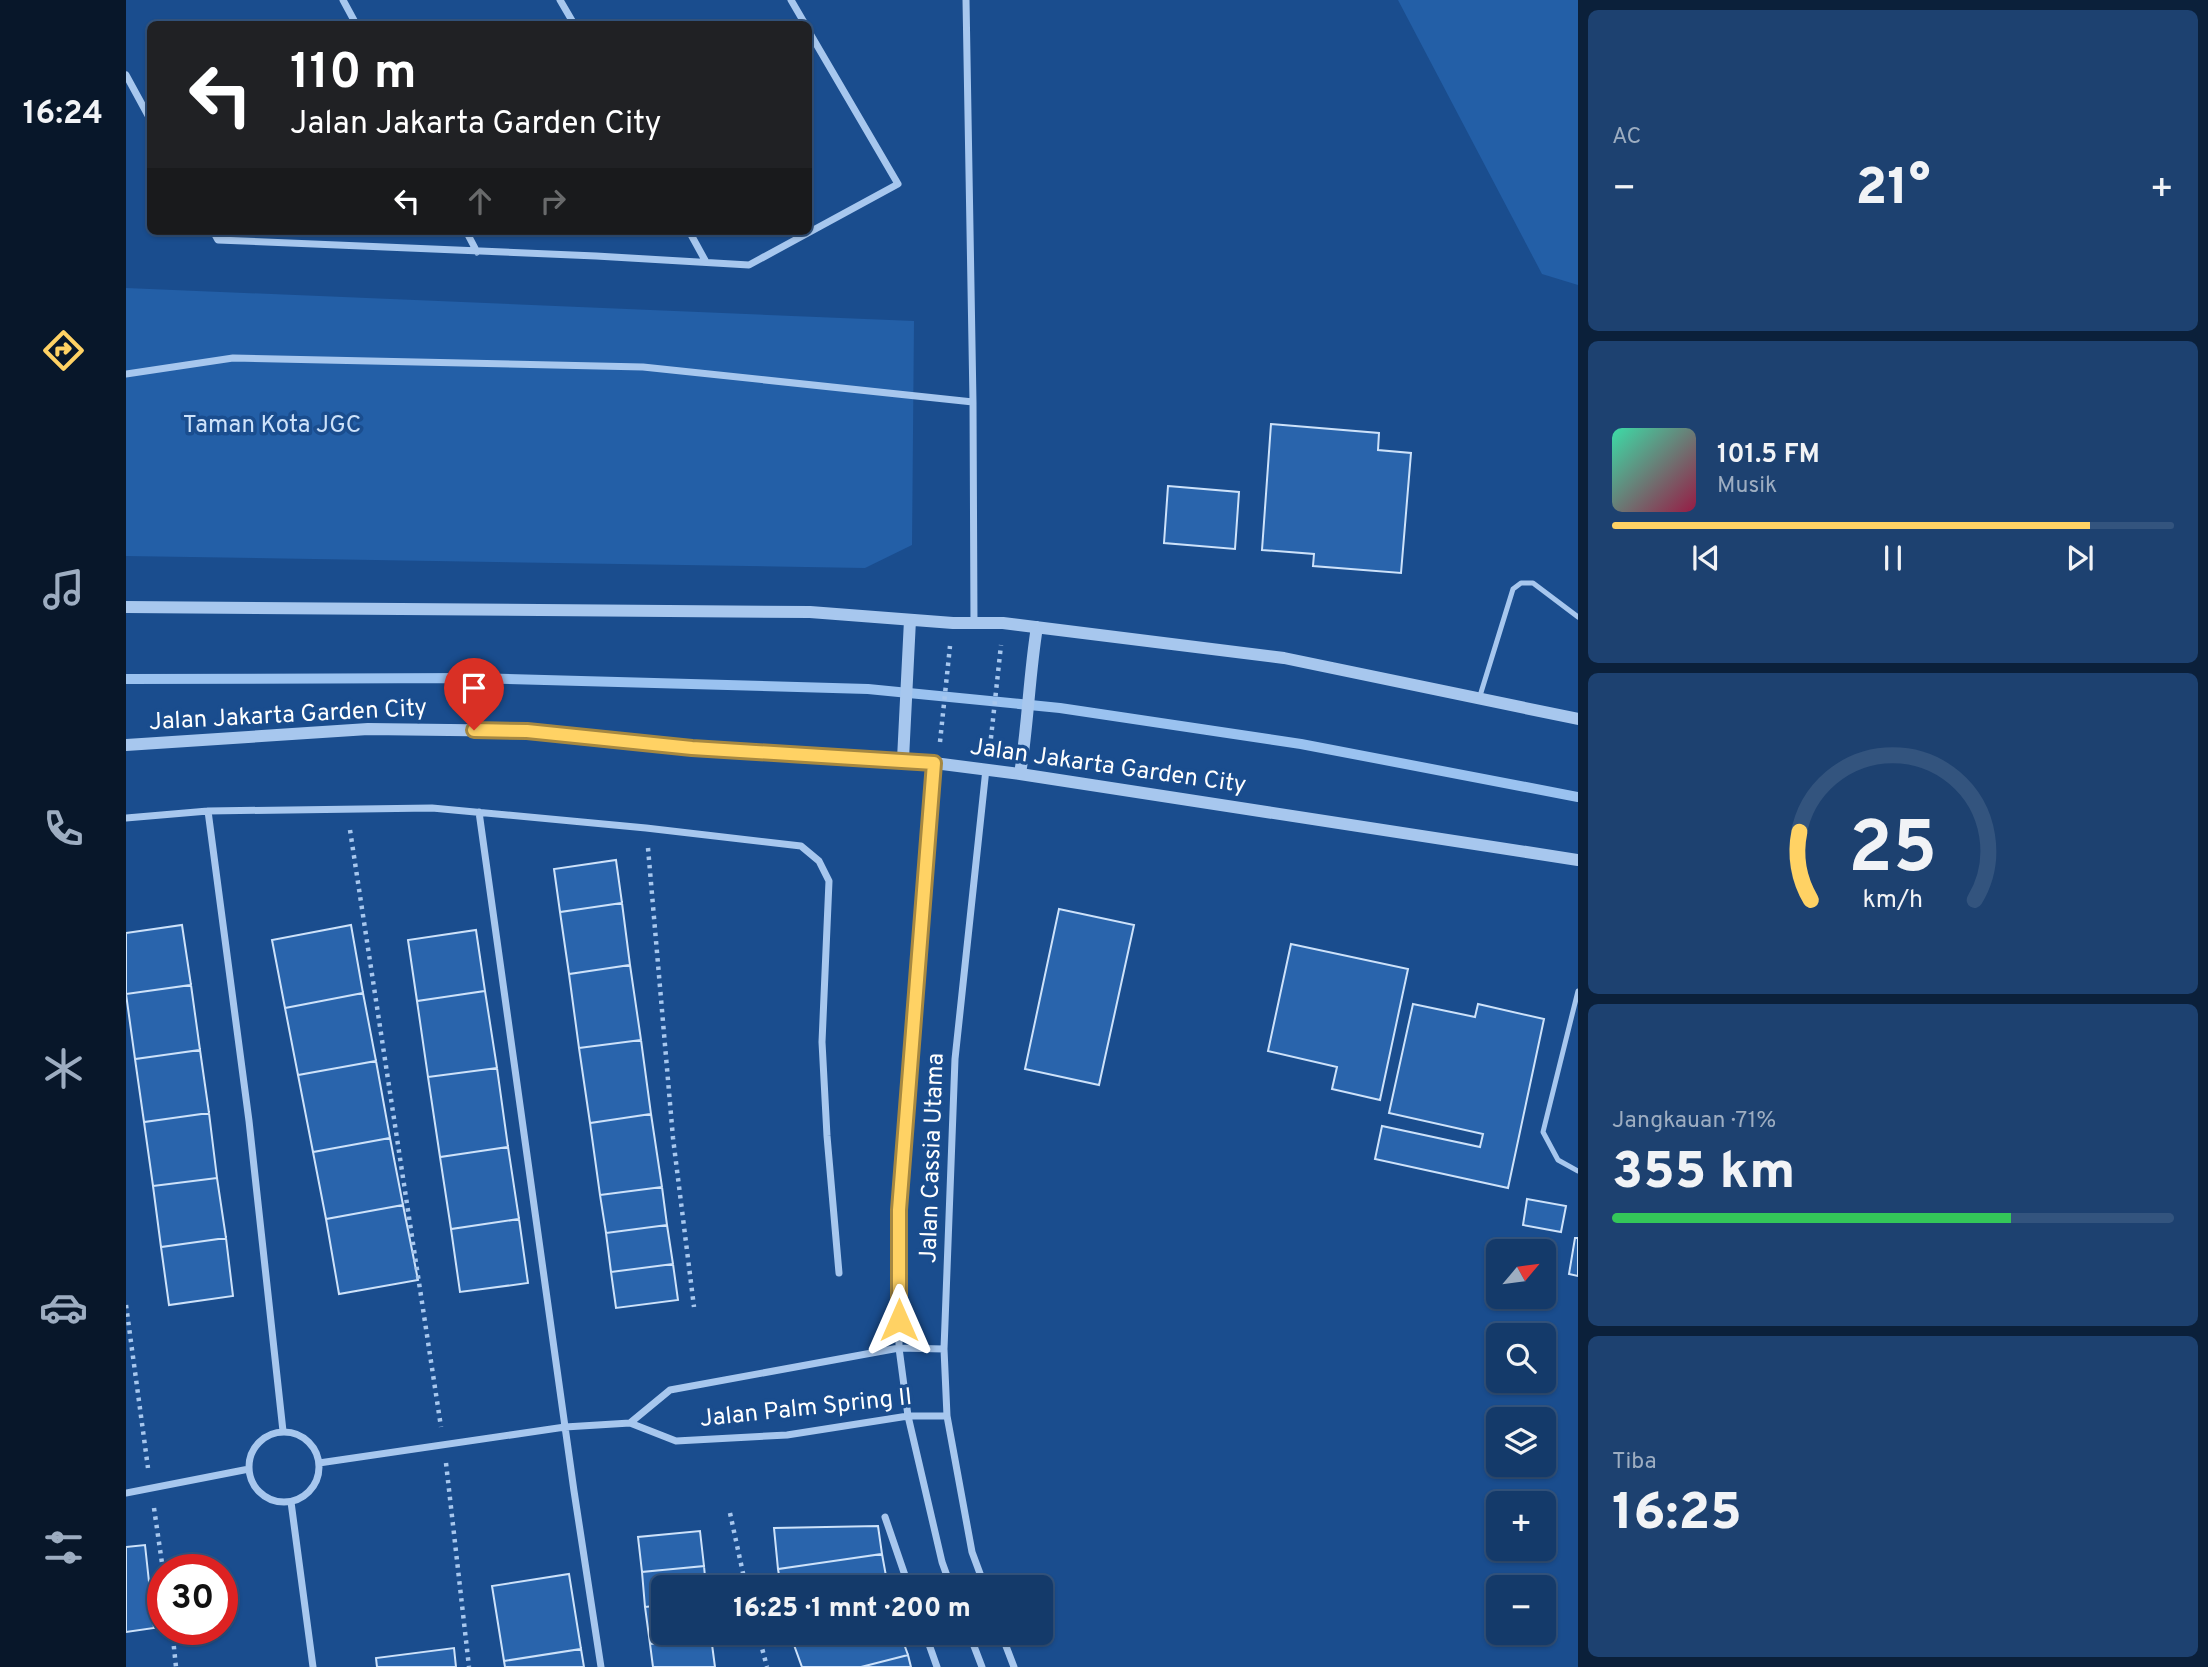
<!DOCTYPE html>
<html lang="id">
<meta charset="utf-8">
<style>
:root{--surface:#143a6a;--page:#1d4170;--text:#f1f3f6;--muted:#9dadc1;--line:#33547e;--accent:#ffd264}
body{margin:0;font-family:Overpass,sans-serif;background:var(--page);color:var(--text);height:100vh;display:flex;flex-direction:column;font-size:26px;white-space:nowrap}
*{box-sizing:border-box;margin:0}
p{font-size:23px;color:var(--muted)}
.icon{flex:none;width:38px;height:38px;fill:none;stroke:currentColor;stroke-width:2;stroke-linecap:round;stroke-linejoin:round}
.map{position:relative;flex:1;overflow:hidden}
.details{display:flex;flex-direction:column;gap:10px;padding:10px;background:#0b203a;width:630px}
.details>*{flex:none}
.banner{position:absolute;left:21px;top:21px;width:665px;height:214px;border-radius:10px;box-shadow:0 2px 5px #0004,0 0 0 2px var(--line);background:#202124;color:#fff;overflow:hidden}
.needle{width:46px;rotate:61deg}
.fabs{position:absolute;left:1360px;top:1239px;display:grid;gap:14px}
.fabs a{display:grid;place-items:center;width:70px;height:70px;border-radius:10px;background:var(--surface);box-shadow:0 2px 5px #0004,0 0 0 2px var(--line);font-size:35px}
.speed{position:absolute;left:21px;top:1554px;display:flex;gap:14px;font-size:35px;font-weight:700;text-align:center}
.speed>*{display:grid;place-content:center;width:91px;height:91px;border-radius:50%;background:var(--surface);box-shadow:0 2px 5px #0004,0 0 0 2px var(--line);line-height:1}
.speed .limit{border:10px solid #d22;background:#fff;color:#111}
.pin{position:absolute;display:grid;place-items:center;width:60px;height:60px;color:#fff;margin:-72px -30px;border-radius:50% 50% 50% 0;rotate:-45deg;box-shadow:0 0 7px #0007}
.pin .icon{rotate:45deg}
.me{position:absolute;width:77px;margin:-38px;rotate:0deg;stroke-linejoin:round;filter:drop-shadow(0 0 5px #0008)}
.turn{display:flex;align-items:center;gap:24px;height:147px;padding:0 28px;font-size:32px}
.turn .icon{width:91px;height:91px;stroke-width:2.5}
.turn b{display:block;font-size:49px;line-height:60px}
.lanes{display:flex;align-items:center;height:66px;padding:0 28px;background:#0003;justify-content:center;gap:35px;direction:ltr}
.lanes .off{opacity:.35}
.big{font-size:52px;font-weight:800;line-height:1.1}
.details .tile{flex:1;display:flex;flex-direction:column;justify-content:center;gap:10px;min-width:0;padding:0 24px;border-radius:10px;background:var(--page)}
.details .dial{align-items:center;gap:0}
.dial svg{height:182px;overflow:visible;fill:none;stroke:var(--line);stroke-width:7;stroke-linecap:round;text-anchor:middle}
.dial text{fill:var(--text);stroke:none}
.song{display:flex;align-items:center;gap:21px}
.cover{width:84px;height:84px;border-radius:10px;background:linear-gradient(135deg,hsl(160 70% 55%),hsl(340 70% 35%))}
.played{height:7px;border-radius:4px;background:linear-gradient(90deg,var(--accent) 85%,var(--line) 85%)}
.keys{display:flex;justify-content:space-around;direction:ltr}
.heat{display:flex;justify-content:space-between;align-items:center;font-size:38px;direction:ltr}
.charge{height:10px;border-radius:5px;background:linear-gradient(90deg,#34c759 71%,var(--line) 0)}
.trip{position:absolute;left:525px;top:1575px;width:402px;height:70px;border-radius:10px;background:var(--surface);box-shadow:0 2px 5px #0004,0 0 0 2px var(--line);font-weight:800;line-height:70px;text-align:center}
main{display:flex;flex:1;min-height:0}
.tab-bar{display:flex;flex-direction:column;width:126px;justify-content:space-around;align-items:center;background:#08172a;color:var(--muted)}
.tab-bar .icon{width:49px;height:49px}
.tab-bar .active{color:var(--accent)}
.tab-bar b{font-size:32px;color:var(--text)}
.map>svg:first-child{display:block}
</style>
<main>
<nav class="tab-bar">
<b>16:24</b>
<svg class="icon active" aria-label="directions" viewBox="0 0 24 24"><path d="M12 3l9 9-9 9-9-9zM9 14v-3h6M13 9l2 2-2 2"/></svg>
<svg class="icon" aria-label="music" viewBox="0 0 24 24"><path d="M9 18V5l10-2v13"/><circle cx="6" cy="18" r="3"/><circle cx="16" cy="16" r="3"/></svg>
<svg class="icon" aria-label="phone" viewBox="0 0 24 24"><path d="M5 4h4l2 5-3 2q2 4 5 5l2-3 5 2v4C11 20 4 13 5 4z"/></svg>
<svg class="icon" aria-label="climate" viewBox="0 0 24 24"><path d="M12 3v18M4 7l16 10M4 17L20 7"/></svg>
<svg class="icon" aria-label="car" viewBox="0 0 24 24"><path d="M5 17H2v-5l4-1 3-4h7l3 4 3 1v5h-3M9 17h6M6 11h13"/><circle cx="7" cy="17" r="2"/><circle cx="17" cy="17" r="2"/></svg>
<svg class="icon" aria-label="filters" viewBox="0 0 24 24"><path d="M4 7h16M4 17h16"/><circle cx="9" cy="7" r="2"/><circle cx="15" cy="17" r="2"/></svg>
</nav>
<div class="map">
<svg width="1452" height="1667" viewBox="0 0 1452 1667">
<rect width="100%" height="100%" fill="#1a4d8e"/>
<path fill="#235fa7" d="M1272,0H1452V285L1416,274Z
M0,288L788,321L786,545L739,568L0,556Z"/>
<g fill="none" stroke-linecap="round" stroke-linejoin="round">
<path stroke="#9ac2f0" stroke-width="10" d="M0,679L348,678L742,689L934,708L1175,744L1452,797"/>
</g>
<path fill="#2964ac" stroke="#cde2fa" stroke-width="2" d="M1145,424L1253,433L1252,450L1285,453L1275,573L1187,566L1188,554L1136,550Z
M1042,486L1113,492L1109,549L1038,543Z
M490,860L496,903L434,912L428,869Z
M496,903L504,965L443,974L434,912Z
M933,909L1008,925L973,1085L899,1069Z
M56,925L65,985L0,994V933Z
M225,925L237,993L159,1008L146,940Z
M350,930L359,991L291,1001L282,940Z
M1165,944L1282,969L1254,1100L1206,1089L1211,1067L1142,1051Z
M504,965L515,1040L453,1048L443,974Z
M65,985L74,1050L9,1059L0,994Z
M359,991L371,1068L302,1077L291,1001Z
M237,993L250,1061L172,1075L159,1008Z
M1287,1004L1349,1017L1352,1004L1418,1019L1382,1188L1249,1159L1256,1126L1354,1147L1357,1134L1263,1113Z
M515,1040L525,1114L464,1123L453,1048Z
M74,1050L83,1113L18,1122L9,1059Z
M250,1061L264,1138L187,1152L172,1075Z
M371,1068L382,1147L314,1157L302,1077Z
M83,1113L91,1178L27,1186L18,1122Z
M525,1114L536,1187L474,1195L464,1123Z
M264,1138L277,1205L200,1219L187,1152Z
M382,1147L393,1219L325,1229L314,1157Z
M91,1178L100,1238L35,1247L27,1186Z
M536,1187L541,1225L480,1233L474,1195Z
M1401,1199L1440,1206L1435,1232L1397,1225Z
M277,1205L292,1280L213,1294L200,1219Z
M393,1219L402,1283L334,1292L325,1229Z
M541,1225L547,1264L485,1272L480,1233Z
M100,1238L107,1296L43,1305L35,1247Z
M1449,1238H1452V1276L1443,1274Z
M547,1264L552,1300L490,1308L485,1272Z
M752,1526L756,1554L652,1569L648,1528Z
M574,1531L578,1566L516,1572L512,1537Z
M19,1545L28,1628L0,1632V1547Z
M756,1554L762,1587H655L652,1569Z
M578,1566L580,1587H537V1605L519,1607L516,1572Z
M443,1574L455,1649L378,1661L366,1586Z
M537,1605V1633H585V1637L524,1644L519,1607Z
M665,1633H719L668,1645Z
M719,1633H774L782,1655L735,1667H676L668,1645Z
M585,1637L589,1667H527L524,1644Z
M328,1648L330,1667H251L250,1658Z
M455,1649L458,1667H379L378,1661Z
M782,1655L785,1667H735Z"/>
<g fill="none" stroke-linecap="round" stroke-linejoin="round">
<path stroke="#a7c7ee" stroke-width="4.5" stroke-dasharray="3.5 5" stroke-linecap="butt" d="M814,742L824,646
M864,747L875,645
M224,830L315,1427
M522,848L547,1138L568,1307
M0,1305L22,1468
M320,1463L343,1667
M28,1508L37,1570
M604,1513L620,1587
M46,1629L50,1667
M632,1633L641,1667"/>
<path stroke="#a7c7ee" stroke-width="5" d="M1353,699L1387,589L1395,583H1407L1452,617
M1452,991L1417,1132L1432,1160L1452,1171"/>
<path stroke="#a7c7ee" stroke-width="7" d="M217,0L230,24
M434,0L448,24
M665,0L679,24
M840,0L847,402L848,623
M0,75L24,119
M87,231L92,240L470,256L623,265L772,184L682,30
M340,231L351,252
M563,231L580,262
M0,374L107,358L517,367L847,402
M808,763L773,1210V1348L782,1416L816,1562L825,1587
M82,811L123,1121L157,1431
M353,812L448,1491L475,1667
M0,818L82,811L306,808L520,828L675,846L693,861L703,881L696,1042L701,1136L713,1273
M504,1423L544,1390L773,1348L818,1349
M123 1467a35 35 0 1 1 70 0a35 35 0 1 1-70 0Z
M193,1463L439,1427L504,1423L550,1441L661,1435L782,1416H821
M0,1493L123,1469
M165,1502L187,1667
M759,1517L783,1587
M859,1587L846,1552L821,1416L818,1349L829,1059L860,769
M799,1633L811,1667
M843,1633L856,1667
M875,1633L888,1667"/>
<path stroke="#a7c7ee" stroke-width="12" d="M0,607L684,612L827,623H877L1158,658L1452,719
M0,745L242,729L401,731L566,748L777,759L894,774L1452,860
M777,759L784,620
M894,774C902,725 903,676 911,627"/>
</g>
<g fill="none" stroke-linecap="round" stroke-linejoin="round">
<defs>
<path id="route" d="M348,730L401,731L566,748L808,763L773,1210V1320"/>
</defs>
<use href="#route" stroke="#a68841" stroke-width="18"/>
<use href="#route" stroke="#ffd264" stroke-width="12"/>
</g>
<g text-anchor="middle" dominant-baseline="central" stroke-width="7" stroke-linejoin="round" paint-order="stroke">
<g font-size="24" fill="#cde2fa" stroke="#1a4d8e">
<text x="146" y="426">Taman Kota JGC</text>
</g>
<g font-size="24" fill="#fff" stroke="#1a4d8e">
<text transform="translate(162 716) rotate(-3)">Jalan Jakarta Garden City</text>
<text transform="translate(982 767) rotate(8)">Jalan Jakarta Garden City</text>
<text transform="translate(807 1158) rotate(-88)">Jalan Cassia Utama</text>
<text transform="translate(680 1409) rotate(-6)">Jalan Palm Spring II</text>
</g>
</g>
</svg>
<div class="fabs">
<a><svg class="needle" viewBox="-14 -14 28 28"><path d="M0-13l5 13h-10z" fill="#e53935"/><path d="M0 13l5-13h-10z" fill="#9dadc1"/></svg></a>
<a><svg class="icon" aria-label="search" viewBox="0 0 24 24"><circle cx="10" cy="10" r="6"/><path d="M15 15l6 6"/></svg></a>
<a><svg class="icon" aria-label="layers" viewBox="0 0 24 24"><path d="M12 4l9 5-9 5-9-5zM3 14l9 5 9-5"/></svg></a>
<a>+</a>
<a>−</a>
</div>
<div class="speed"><div class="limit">30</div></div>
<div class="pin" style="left:348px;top:730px;background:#d93025"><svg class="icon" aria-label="arrive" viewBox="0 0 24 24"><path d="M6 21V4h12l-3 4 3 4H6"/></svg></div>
<svg class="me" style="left:773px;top:1320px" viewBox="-20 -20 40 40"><path d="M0-17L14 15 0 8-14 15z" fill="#ffd264" stroke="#fff" stroke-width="4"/></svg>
<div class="trip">16:25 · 1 mnt · 200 m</div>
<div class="banner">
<div class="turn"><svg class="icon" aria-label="left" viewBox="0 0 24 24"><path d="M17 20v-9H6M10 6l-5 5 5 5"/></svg><div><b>110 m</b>Jalan Jakarta Garden City</div></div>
<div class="lanes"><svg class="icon" aria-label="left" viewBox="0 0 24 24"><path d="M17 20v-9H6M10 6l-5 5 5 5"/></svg><svg class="icon off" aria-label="ahead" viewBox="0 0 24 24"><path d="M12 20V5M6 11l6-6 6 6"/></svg><svg class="icon off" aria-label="right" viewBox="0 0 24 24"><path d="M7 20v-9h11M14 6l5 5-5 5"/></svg></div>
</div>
</div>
<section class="details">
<div class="tile"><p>AC</p>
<div class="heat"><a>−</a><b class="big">21°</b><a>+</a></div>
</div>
<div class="tile">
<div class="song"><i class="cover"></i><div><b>101.5 FM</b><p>Musik</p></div></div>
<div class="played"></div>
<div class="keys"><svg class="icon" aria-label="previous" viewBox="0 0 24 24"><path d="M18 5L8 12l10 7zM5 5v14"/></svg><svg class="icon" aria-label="pause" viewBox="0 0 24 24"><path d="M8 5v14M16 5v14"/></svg><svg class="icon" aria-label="next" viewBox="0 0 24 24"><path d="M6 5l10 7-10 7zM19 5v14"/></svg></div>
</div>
<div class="tile dial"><svg viewBox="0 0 100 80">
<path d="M14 69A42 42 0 1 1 86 69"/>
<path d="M14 69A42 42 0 0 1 9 39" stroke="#ffd264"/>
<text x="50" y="56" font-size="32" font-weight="700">25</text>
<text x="50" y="72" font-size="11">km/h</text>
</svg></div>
<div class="tile"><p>Jangkauan · 71%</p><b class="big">355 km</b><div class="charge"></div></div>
<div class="tile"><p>Tiba</p><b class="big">16:25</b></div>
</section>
</main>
